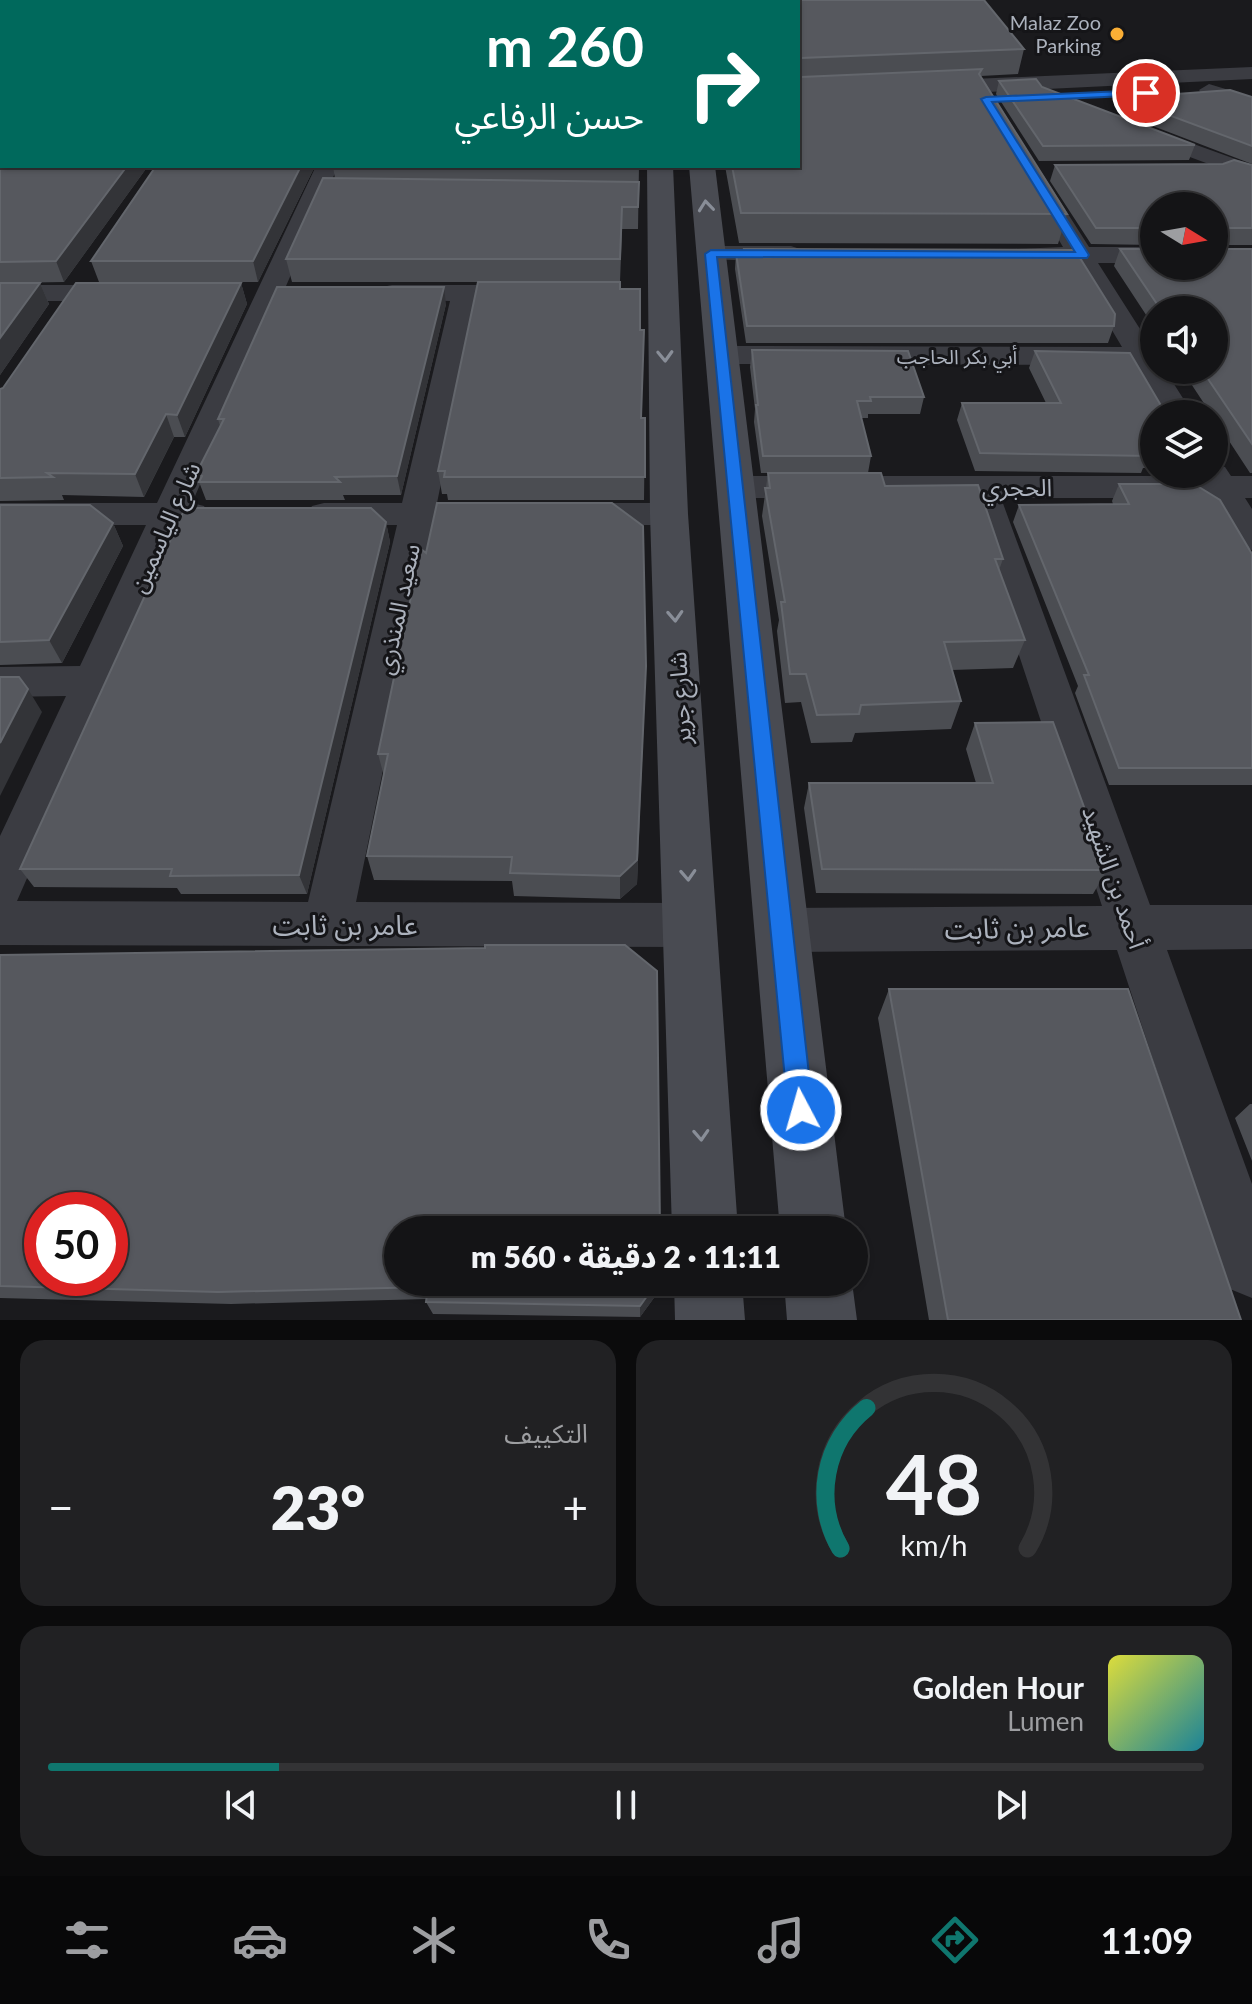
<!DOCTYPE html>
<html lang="ar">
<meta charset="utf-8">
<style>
:root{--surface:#141416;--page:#212123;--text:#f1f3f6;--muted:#9d9ea1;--line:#333335;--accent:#0f766e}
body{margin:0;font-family:Lato,"Noto Sans Arabic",sans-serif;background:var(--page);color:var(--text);direction:rtl;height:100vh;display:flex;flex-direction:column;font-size:30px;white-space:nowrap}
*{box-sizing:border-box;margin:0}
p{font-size:26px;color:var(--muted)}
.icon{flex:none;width:44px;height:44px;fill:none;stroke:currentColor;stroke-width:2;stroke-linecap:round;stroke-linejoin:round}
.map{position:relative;height:1320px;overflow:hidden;direction:ltr}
.details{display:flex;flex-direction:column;gap:20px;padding:20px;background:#0b0b0c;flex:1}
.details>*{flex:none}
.guide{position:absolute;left:0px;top:0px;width:800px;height:168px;box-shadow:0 2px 6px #0004,0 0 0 2px var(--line);direction:rtl;background:#00695c;color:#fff;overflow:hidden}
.needle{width:52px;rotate:101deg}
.buttons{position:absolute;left:1140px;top:192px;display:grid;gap:16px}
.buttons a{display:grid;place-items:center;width:88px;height:88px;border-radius:50%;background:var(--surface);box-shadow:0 2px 6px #0004,0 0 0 2px var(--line);font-size:40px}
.speed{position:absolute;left:24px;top:1192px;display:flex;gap:16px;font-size:40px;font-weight:700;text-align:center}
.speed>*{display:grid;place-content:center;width:104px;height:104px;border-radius:50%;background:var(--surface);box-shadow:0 2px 6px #0004,0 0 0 2px var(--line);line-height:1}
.speed .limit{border:12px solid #d22;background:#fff;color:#111}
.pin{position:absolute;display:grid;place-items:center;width:68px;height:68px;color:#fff;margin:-34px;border:4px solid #fff;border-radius:50%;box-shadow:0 2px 8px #0007}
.me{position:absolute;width:88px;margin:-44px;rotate:354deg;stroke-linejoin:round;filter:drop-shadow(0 0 6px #0008)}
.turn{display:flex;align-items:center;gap:28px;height:168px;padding:0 24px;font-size:36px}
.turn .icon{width:104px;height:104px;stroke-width:2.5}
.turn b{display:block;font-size:56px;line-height:68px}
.big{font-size:60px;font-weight:800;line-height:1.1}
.details .card{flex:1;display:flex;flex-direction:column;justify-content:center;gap:12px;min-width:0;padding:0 28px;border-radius:24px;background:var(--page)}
.details .dial{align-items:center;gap:0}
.dial svg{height:208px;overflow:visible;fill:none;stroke:var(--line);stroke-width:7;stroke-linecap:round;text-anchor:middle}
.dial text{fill:var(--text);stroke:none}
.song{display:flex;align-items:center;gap:24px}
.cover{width:96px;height:96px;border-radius:12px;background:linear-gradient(135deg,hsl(60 70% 55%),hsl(190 70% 35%))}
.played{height:8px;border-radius:4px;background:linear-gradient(90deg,var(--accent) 20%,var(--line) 20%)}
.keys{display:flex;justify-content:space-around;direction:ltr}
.heat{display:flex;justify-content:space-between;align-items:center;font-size:44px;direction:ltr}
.details .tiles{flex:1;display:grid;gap:20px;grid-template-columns:1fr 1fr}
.card:last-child{grid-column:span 2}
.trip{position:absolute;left:384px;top:1216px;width:484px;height:80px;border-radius:40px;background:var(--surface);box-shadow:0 2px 6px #0004,0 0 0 2px var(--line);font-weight:800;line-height:80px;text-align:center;direction:rtl}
.menu{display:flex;height:128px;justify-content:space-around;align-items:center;background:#080809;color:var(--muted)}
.menu .icon{width:56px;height:56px}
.menu .selected{color:var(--accent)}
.menu b{font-size:36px;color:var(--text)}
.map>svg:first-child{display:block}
</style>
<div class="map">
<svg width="1252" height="1320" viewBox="0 0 1252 1320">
<rect width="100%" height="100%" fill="#1a1a1d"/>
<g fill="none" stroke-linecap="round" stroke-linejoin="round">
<path fill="#3b3c42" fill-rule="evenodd" d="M0,39H2V51H0Z
M1209,84L1252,97V110L1202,94L1199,90Z
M1141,125L1252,165V180L1133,136L1130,131L1133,126Z
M316,166H338L192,503L204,506L209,514L204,522L182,525L17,901L308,902L397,525H324L312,522L307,514L312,506L324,503H402L450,301L382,299L378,293L382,287L392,285H528L538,287L542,293L538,299L478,301L437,503H488L500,506L505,514L500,522L488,525H433L356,902L691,903L708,909L716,925L708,941L691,947L0,945V836L66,696L0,697V667L80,666L146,525H0V503H157Z
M1034,171L1042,173L1089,247H1154V263H1098L1154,351V370H1165L1193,414H1161L1132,365L723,364L713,361L708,355L713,349L723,346L1122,347L1072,263L1014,261L1010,255L1014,249L1063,247L1022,178L1026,173Z
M711,246H791L800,249L804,254L800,259L791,262L702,259L698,254L702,249Z
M0,285H124L134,287L138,293L134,299L124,301H0Z
M1214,464L1225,467L1231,476H1252V498H1245L1252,509V550L1239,546L1210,498H1001L1150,905H1252V949L1167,950L1252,1184V1298L1230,1289L1221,1267L1117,950L782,952L765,946L757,930L765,914L782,908L1102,906L967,498H735L723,494L718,487L723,480L735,476H1198L1196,474H1214Z
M572,503H669L681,506L686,514L681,522L669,525H572L560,522L555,514L560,506Z"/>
<path fill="#3b3c42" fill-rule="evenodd" d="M1252,67V79L927,95L916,88L927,81Z
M0,123H2V137H0Z"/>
<path fill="#494b52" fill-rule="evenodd" d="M643,0H661V2H643Z
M675,0H693V2H675Z
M2,20V32L0,33V21Z
M647,166H673L688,514L738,1230H672L650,514Z
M689,166H715L846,1230H780Z
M674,1282H742L745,1320H675Z
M784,1282H852L857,1320H787Z"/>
</g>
<path fill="#4b4d52" d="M705,0H984L1024,49L1018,74L981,76L1067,214L1058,244L739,243L725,166H798V2H705Z
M999,81L1195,145L1189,160L1039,161L996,94Z
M1252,97V164L1119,113L1123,98Z
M2,135V166H148L64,282L4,283H40L49,304L0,375V156L2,155L0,151V137Z
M1055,165H1252V245H1219V249H1252V473H1250L1214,418V414H1211L1182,370H1214V310H1154V327L1114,266L1120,249L1214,266L1154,206V245L1091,244L1050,181Z
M315,166L258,282H99L91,261Z
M333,166H639L638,229H622L620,282H292L286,259L335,179Z
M744,249L1114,326L1108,343H746L735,269L736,253H744Z
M241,283L247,304L185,437H174L144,497L62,495L64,500L0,501V389Z
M620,289L640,330L642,418H645L644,500H448L447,494H442L438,471Z
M446,304L401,495H343L345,500H206L196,474L220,426L218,419Z
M752,350L924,397L920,414H868V418H861L871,456L868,473L885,486L1003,559L999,570L1025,640L1013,668L952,670L961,701L951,729L855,733L852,742L811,743L801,702L785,703L777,631L779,620L762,516L768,473H761L754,422L755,409L750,367Z
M1035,351L1154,414V468H1143L1141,473L975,471L957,420L962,403H1046L1029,368Z
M1119,484L1252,554V785H1109L1075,693L1078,686L1013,522L1019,505L1113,504L1112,501Z
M0,505L113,523L123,546L62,663L0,665Z
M386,522L390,542L307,894H181L177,888L34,887L20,869Z
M645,691L637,884L620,899L514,896L512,881L374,880L367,856L384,776L378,754Z
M975,723L1107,870L1093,894L816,893L804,808L809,783H976L966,749Z
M0,955L659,1291L640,1317L433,1314L426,1302L427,1299L231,1304L0,1298Z
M889,989L1241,1320H929L878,1018Z
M1250,1104H1252V1161L1235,1118Z"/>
<path fill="#333438" d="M127,166H148L64,282L56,261Z
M301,166H315L258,282L253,261Z
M40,283L49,304L0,375V338Z
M241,283L247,304L185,437L177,415Z
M444,287L446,304L401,495L397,476Z
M166,414L174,437L144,497L135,474Z
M386,522L390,542L307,894L299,875Z
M113,523L123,546L62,663L49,640Z
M646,666L637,884L620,899V876Z
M28,689L42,712L0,796V743Z
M657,1282H660L659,1291L640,1317V1306Z"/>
<path fill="#56585e" stroke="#63666c" stroke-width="2" fill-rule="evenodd" d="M237,0H638V2H235Z
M709,0H984L1024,49L801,58L798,74V2H709Z
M982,69L979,74L1067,214L741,213L732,166H798V75L801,77Z
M1036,79L1042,87L1195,145L1043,146L999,81Z
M1230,90L1252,97V146L1123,98Z
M2,154V166H127L56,261L0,262V156Z
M1234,160L1252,165V228H1219V249H1252V444L1202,370H1214V310H1161L1120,249H1154V266H1214V206H1154V228H1096L1055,165L1223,164Z
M156,166H301L253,261H91Z
M323,178L639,182L638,207H622L620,259H286Z
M744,249L1075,250L1115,314L1114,326H747L736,253H745Z
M478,282H620V289H640V330H644L641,418H645V477H444L445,471H438Z
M0,283H40L0,338Z
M76,283H241L177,415L166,414L135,474L47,473L53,477L0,478V389L3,388Z
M277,287H444L397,476L335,477L340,482H199L202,476L196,474L224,419H218Z
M752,350L908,351L924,397H870L871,401H857L871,456H763L756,405H758Z
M1035,351L1130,353L1166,414H1154V451H1142L1149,456L980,453L962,403H1061Z
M768,473H881L885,486L978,485L1003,559H995L1025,640L944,642L961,701L861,705L859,714L817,715L806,674H790L781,602H785L765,488H770Z
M1119,484H1194L1220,500L1252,554V768H1119L1084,675H1089L1019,505L1129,504Z
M437,503H612L643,526L646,666L637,860L620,876L510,873L512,857L367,856L388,754H378L421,549L426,553Z
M0,505H90L113,523L49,640L0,642Z
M185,508H371L386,522L299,875L170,876L172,869H20Z
M0,677H19L28,689L0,743Z
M1053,722L1107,870L822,869L809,783H993L975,723Z
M485,945H625L657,971L660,1230H398V1282H657L640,1306L426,1302L428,1287L218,1292L0,1286V955L485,948ZM42,1210H110V1278H42Z
M889,989H1128L1241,1320H948Z"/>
<defs><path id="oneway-chevron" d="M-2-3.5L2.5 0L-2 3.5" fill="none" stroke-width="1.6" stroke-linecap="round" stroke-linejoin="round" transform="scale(2)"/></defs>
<g stroke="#898e98">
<use href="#oneway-chevron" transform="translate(706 206) rotate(-96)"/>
<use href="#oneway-chevron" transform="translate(665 356) rotate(88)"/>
<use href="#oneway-chevron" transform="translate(675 616) rotate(87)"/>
<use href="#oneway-chevron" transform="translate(688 875) rotate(87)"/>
<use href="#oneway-chevron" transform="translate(701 1135) rotate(87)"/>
</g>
<path fill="#1a73e8" stroke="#114b97" stroke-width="2" d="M1146,90L1149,95L992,102L1089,255L1087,258L717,257L813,1110L810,1119L801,1123L792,1119L788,1110L705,254L711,250L1075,252L981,99L986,97Z"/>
<circle fill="#faae35" stroke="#151518" stroke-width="3" cx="1117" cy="34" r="8"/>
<g text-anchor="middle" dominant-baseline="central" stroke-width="6" stroke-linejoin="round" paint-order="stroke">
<g font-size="20" fill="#acb2bd" stroke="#151518" text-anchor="end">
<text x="1101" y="22">Malaz Zoo<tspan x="1101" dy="23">Parking</tspan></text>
</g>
<g font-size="20" fill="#acb2bd" stroke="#151518">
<text x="957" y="356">أبي بكر الحاجب</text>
</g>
<g font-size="24" fill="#acb2bd" stroke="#151518">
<text x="1017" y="486">الحجري</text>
<text transform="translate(164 527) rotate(-66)">شارع الياسمين</text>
<text transform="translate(397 609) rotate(-78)">سعيد المنذري</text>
<text transform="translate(679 698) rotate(-93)">شارع جرير</text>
<text transform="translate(1115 877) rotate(71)">أحمد بن الشهيد</text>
</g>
<g font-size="28" fill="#acb2bd" stroke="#151518">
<text x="345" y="924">عامر بن ثابت</text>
<text transform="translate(1017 927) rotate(-1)">عامر بن ثابت</text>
</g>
</g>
</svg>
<div class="buttons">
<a><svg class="needle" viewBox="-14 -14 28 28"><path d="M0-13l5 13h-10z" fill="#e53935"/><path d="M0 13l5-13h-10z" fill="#9d9ea1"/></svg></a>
<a><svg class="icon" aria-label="sound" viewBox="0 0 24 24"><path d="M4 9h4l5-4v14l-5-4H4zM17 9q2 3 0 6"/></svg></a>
<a><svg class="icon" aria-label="layers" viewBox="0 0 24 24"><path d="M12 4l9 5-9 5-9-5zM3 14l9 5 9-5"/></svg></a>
</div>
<div class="speed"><div class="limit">50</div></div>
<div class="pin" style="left:1146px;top:93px;background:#d93025"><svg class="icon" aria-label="arrive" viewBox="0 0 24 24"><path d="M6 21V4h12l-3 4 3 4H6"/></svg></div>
<svg class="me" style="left:801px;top:1110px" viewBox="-20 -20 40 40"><circle r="17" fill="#1a73e8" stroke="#fff" stroke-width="3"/><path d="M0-11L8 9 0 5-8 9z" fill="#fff"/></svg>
<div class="trip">11:11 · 2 دقيقة · 560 m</div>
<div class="guide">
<div class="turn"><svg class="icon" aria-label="right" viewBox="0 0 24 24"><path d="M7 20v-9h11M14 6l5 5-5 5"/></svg><div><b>260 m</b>حسن الرفاعي</div></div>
</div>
</div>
<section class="details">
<div class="tiles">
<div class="card dial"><svg viewBox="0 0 100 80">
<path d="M14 69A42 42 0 1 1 86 69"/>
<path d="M14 69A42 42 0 0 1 24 15" stroke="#0f766e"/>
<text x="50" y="56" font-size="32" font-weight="700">48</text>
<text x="50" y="72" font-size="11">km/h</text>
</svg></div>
<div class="card"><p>التكييف</p>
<div class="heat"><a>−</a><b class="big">23°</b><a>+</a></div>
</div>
<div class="card">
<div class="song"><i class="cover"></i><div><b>Golden Hour</b><p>Lumen</p></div></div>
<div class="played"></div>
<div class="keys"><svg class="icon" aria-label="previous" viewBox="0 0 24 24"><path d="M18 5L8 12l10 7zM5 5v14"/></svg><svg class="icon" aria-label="pause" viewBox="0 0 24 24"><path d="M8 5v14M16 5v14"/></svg><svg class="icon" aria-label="next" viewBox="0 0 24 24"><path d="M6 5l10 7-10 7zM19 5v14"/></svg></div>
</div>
</div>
</section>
<nav class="menu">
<b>11:09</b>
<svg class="icon selected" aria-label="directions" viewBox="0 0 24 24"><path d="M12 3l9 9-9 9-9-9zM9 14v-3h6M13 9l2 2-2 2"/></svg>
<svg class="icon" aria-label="music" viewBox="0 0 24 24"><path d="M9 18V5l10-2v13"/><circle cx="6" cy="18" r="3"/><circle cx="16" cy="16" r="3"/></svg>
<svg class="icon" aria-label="phone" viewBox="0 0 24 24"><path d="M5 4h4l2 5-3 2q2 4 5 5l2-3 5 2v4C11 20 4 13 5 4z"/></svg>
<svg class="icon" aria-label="climate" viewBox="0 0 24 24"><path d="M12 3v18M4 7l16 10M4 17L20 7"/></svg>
<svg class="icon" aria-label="car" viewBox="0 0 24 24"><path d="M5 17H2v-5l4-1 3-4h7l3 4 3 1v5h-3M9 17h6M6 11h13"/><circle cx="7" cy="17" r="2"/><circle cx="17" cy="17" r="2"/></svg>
<svg class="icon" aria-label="filters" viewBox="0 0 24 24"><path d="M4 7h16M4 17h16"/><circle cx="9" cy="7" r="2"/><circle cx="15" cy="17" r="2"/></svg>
</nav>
